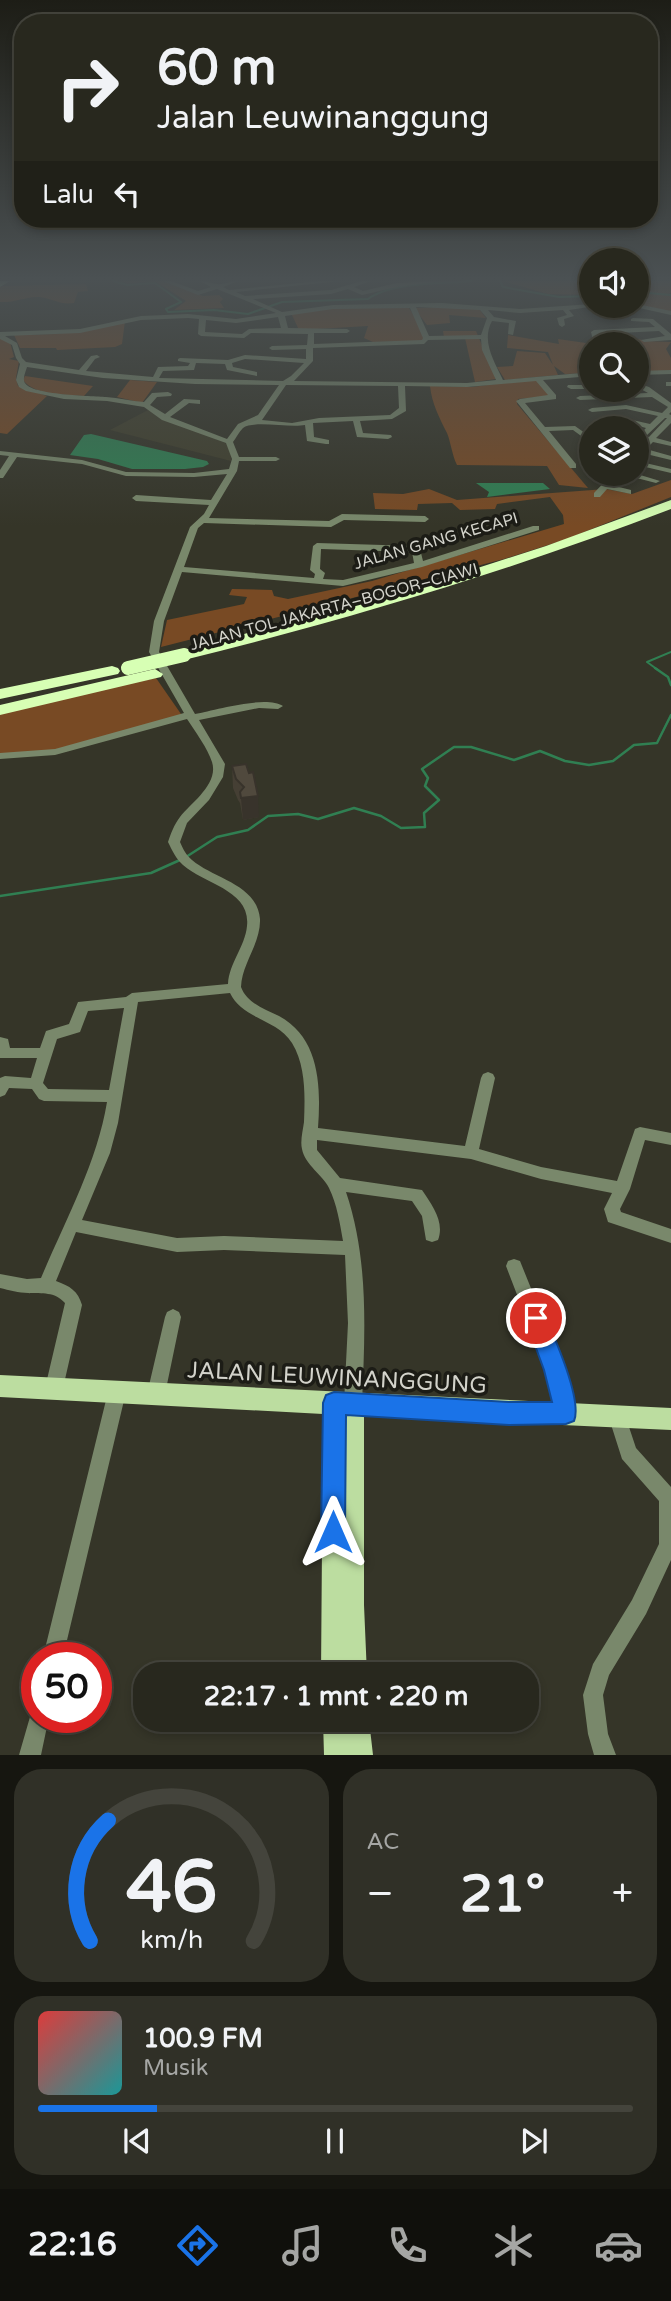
<!DOCTYPE html>
<html lang="id">
<meta charset="utf-8">
<style>
:root{--surface:#28281e;--page:#303027;--text:#f1f3f6;--muted:#a5a6a4;--line:#44443c;--accent:#1a73e8}
body{margin:0;font-family:"Varela Round",sans-serif;background:var(--page);color:var(--text);height:100vh;display:flex;flex-direction:column;font-size:26px;white-space:nowrap}
*{box-sizing:border-box;margin:0}
p{font-size:23px;color:var(--muted)}
.icon{flex:none;width:38px;height:38px;fill:none;stroke:currentColor;stroke-width:2;stroke-linecap:round;stroke-linejoin:round}
.map{position:relative;height:1755px;overflow:hidden}
.details{display:flex;flex-direction:column;gap:14px;padding:14px;background:#161610;flex:1}
.details>*{flex:none}
.banner{position:absolute;left:14px;top:14px;width:644px;height:214px;border-radius:28px;box-shadow:0 4px 10px #0003,0 0 0 2px var(--line);background:#28281e;color:var(--text);overflow:hidden}
.tools{position:absolute;left:579px;top:248px;display:grid;gap:14px}
.tools a{display:grid;place-items:center;width:70px;height:70px;border-radius:50%;background:var(--surface);box-shadow:0 4px 10px #0003,0 0 0 2px var(--line);font-size:35px}
.speed{position:absolute;left:21px;top:1642px;display:flex;gap:14px;font-size:35px;font-weight:700;text-align:center}
.speed>*{display:grid;place-content:center;width:91px;height:91px;border-radius:50%;background:var(--surface);box-shadow:0 4px 10px #0003,0 0 0 2px var(--line);line-height:1}
.speed .limit{border:10px solid #d22;background:#fff;color:#111}
.pin{position:absolute;display:grid;place-items:center;width:60px;height:60px;color:#fff;margin:-30px;border:4px solid #fff;border-radius:50%;box-shadow:0 2px 7px #0007}
.me{position:absolute;width:77px;margin:-38px;rotate:0deg;stroke-linejoin:round;filter:drop-shadow(0 0 5px #0008)}
.turn{display:flex;align-items:center;gap:24px;height:147px;padding:0 28px;font-size:32px}
.turn .icon{width:91px;height:91px;stroke-width:2.5}
.turn b{display:block;font-size:49px;line-height:60px}
.then{display:flex;align-items:center;height:66px;padding:0 28px;background:#0003;gap:14px;font-size:26px}
.big{font-size:52px;font-weight:700;line-height:1.1}
.details .card{flex:1;display:flex;flex-direction:column;justify-content:center;gap:10px;min-width:0;padding:0 24px;border-radius:28px;background:var(--page)}
.details .dial{align-items:center;gap:0}
.dial svg{height:182px;overflow:visible;fill:none;stroke:var(--line);stroke-width:7;stroke-linecap:round;text-anchor:middle}
.dial text{fill:var(--text);stroke:none}
.song{display:flex;align-items:center;gap:21px}
.cover{width:84px;height:84px;border-radius:10px;background:linear-gradient(135deg,hsl(0 70% 55%),hsl(180 70% 35%))}
.played{height:7px;border-radius:4px;background:linear-gradient(90deg,var(--accent) 20%,var(--line) 20%)}
.keys{display:flex;justify-content:space-around;direction:ltr}
.heat{display:flex;justify-content:space-between;align-items:center;font-size:38px;direction:ltr}
.details .tiles{flex:1;display:grid;gap:14px;grid-template-columns:1fr 1fr}
.card:last-child{grid-column:span 2}
.trip{position:absolute;left:133px;top:1662px;width:406px;height:70px;border-radius:28px;background:var(--surface);box-shadow:0 4px 10px #0003,0 0 0 2px var(--line);font-weight:700;line-height:70px;text-align:center}
.tab-bar{display:flex;height:112px;justify-content:space-around;align-items:center;background:#10100c;color:var(--muted)}
.tab-bar .icon{width:49px;height:49px}
.tab-bar .current{color:var(--accent)}
.tab-bar b{font-size:32px;color:var(--text)}
.map>svg:first-child{display:block}
</style>
<div class="map">
<svg width="671" height="1755" viewBox="0 0 671 1755">
<rect width="100%" height="100%" fill="#353528"/>
<path fill="#403f2c" d="M148,410L230,445L231,461L110,430Z"/>
<path fill="#784a24" d="M118,281H163L203,296L219,295L223,299L220,302L224,308L174,310L186,301L155,281L131,283Z
M503,281H591V295L548,294Z
M637,281H671V293L667,294L671,295V313L637,306Z
M86,284L88,291L78,292L74,303C60,305 53,299 40,297C27,296 14,303 0,302V287L3,286Z
M446,307L479,309L486,318L449,315L450,323L427,325L414,308Z
M338,308H409L422,329L424,341L373,342L364,338L368,326L299,330L291,313Z
M125,321L122,344L115,347L57,350L56,348H20L14,335L57,334Z
M443,331H476L496,379L475,382L465,338L444,337Z
M508,335L559,344L558,339L600,345H592L591,373L565,374L554,366L558,375L505,380L497,367L513,366L517,351L545,353L553,365L548,352L507,348Z
M626,336L646,341L671,342L666,349L671,358V371L637,372V345H614Z
M0,338L10,342L14,357L9,359L19,361L16,378L18,386L47,396L7,434L0,433Z
M25,376L93,386L84,396C66,394 35,396 23,380Z
M536,379L550,396L518,399L517,404L588,488L559,485L547,466L457,465C452,455 451,443 447,433C439,417 432,404 430,386L472,387Z
M130,380L157,382L142,403L117,397Z
M671,480V497L567,539L504,559L161,647L167,620L244,604L247,597L229,595L232,589L272,590L274,596L288,599L372,581L564,524L563,515L550,497L497,504L495,509L460,510L452,503L418,504L417,510L375,509L373,493L403,494L429,489L457,500L606,489L632,494Z
M156,678L181,714L180,717L55,751L0,754V710Z"/>
<path fill="#307f52" d="M91,434L207,461L209,464L203,467L185,469H132L98,459L70,455L84,435Z
M476,483H543L550,489L487,497L489,492Z"/>
<g fill="none" stroke-linecap="round" stroke-linejoin="round">
<path stroke="#307f52" stroke-width="2" d="M113,281L127,285L155,283L181,302L166,309L168,312L214,310L248,314L282,302L368,299C390,282 444,284 472,281
M500,281L503,287L559,297L592,296
M637,292L671,295
M658,670L647,662L671,652"/>
<path stroke="#307f52" stroke-width="2.5" d="M655,668L668,677L671,685
M186,857L217,837L248,830L268,816L298,814L318,819L354,808L381,816L401,828L425,827L424,813L439,800L425,786L428,778L422,769L454,747H471L514,760L540,751L565,761L589,765L613,761L634,745L657,743L671,715
M0,896L151,873L180,860"/>
<path fill="#79886b" fill-rule="evenodd" d="M163,281H171L198,291L211,287L200,281C206,281 210,283 216,284C223,285 231,281 238,281L223,287L229,290L320,281H341L236,292L245,296L331,290L362,281H371L354,287L363,291L397,283L443,281L397,287L362,295L348,289L331,294L253,299L282,312L333,305L442,303L520,309L592,304V306H595L569,310L574,316L564,319L565,325L562,327L559,325L557,318L567,315L563,310L520,313L488,310L494,317L516,321L513,335L508,334L509,323L492,321C481,341 494,361 503,380L592,372V376L543,380L556,395V399L525,403L545,427L575,426L592,438V444L573,430L549,431L576,464V468H570L516,401L520,399L548,395L536,381L467,387L405,386L406,411L392,419L360,421L363,433L391,435L392,437L388,439L357,437L353,421L313,423L314,437L329,440V444H326L307,441L305,425C289,428 253,420 243,428C239,432 236,438 233,442L239,457H276L280,459L276,461H239L237,471L209,518L329,521L342,514L425,516L429,519L425,522L344,520L331,527L204,523L198,528L184,567L314,578L315,574L310,570L313,546L317,543L416,546L420,549L423,561L533,526H539V530L422,567L343,586L182,572L164,621L159,652L195,714C216,710 266,695 283,706L278,709L259,708L199,720L225,764L223,777L209,800L187,823L180,842C183,849 186,855 192,860C214,879 257,884 260,919C261,943 242,963 241,987C247,1003 264,1009 279,1016C320,1038 321,1087 318,1128L465,1146L481,1078L483,1074L488,1072L493,1074L495,1078L479,1149L541,1167L617,1181L635,1129L640,1127L671,1133V1145L645,1140L630,1189L620,1209L621,1212L671,1229V1243L608,1222L604,1209L612,1193L541,1179L471,1159L317,1140V1150L340,1178L422,1190C432,1205 445,1222 438,1240L432,1242L426,1240L422,1216L412,1201L346,1192C369,1260 365,1332 362,1403L359,1409L353,1411L347,1409L344,1403L348,1323L345,1255L224,1250L177,1252L76,1232L56,1281C70,1286 78,1291 82,1305L63,1388L60,1394L54,1396L48,1394L45,1388L65,1303C54,1291 43,1294 28,1293C19,1293 9,1290 0,1288V1274L27,1279L41,1278C65,1221 97,1163 107,1102L44,1101L39,1099L32,1089L9,1088L5,1095L0,1097V1078L5,1076L31,1078L37,1058H0V1037L8,1039L10,1048H40L46,1031L69,1024L78,1002L126,997L132,993L228,984C229,963 245,947 247,926C251,890 204,884 183,865C176,859 172,850 168,842C171,833 174,825 180,817C191,803 219,784 212,762C208,749 195,731 187,719L55,755L0,759V753L55,749L184,713L149,652L154,621L190,527L204,514L209,505L136,501L132,498L136,495L211,500L227,474L194,477L126,476L82,464L17,457L3,478H0V470L9,456L0,455V451L82,460L126,472L194,473L229,469L232,459L226,443L162,420L144,407L107,401L64,399L26,391L19,387L16,380L20,364L16,358L12,345L0,339V332L80,329L141,316L188,314L236,319L276,313L217,289L198,295ZM416,307L480,310L487,318L481,335L429,336ZM410,308L423,338L422,340L314,344V333H347L350,331L347,329L288,328L285,316L333,309ZM278,317L281,328L249,329L242,334L205,332L206,320L236,323ZM188,318L199,319L198,334L201,336L244,338L251,333L308,334L307,345L272,346L269,348L272,350L306,349V359L245,355L228,360L180,358L178,359V361L190,363L188,366L158,367L153,377L86,371L95,359L100,357L97,355L91,356L79,370L26,362L22,358L17,343L5,336L80,333L141,320ZM481,339L482,350L496,380L467,383L294,381L313,361V348L424,344L428,340ZM245,359L304,363L291,376L283,381L159,378L163,371L194,370L196,363L225,364L227,370L257,376V372L233,367L232,363ZM27,367L103,378L195,384L279,385L258,415L238,424L227,439L170,417L189,403L200,404V400L184,399L165,414L150,405L157,397L171,396L172,394L168,392L152,393L144,402C131,401 119,398 106,397C92,396 31,395 25,383C22,379 26,371 27,367ZM286,385L398,386L399,408L390,415L319,418L292,423L262,420ZM321,549L412,552L414,563L343,580L323,579L325,573L320,569ZM230,993C242,1019 277,1019 292,1043C306,1066 305,1096 304,1122C303,1130 300,1141 302,1149C305,1165 323,1175 329,1188C337,1204 340,1224 343,1241L224,1236L177,1238L82,1220L110,1153L118,1123L138,1002ZM124,1008L109,1090L48,1089L43,1083L57,1039L80,1032L88,1011Z
M637,304L671,311V315L635,307Z
M633,318L653,319L671,334V340L644,342L641,340L665,336L659,331L598,334L599,338L610,341L607,343L593,340L591,332L594,330L655,327L649,322L631,321V319Z
M671,370V374L637,375V371Z
M666,382H671V386H666Z
M637,383L649,387L671,403V412L669,414L671,415V423L656,438L671,442V446L653,442L646,449L671,456V460L642,453L637,456V449L646,441L643,440L637,443V437L646,428L628,423H601L597,421L601,419H628L650,424L658,416L626,409L592,412L588,410L592,408L626,405L662,413L668,407L652,397L580,400L576,398L580,396L648,393L637,387ZM665,418H667L649,437L646,436Z
M568,385H592V389H571L567,387Z
M637,461L671,469V473L637,465Z
M612,474H621L611,485L631,490V494L607,489L600,497H594V493Z
M621,474H637L660,481L656,483Z
M514,1259L520,1261L522,1266L564,1370L575,1413L572,1419L566,1422L560,1419L557,1413L546,1370L506,1266L508,1261Z
M173,1309L179,1312L181,1317L165,1394L162,1400L156,1402L150,1400L147,1394L165,1317L167,1312Z
M117,1384L123,1386L126,1392L63,1657H43L108,1392L111,1386Z
M617,1406L623,1409L636,1448L671,1487V1560L646,1614L609,1675L603,1695L608,1734L616,1755H594L588,1734L583,1695L593,1664L632,1600L659,1544V1501L622,1459L608,1415L611,1409Z
M37,1708V1717H49L41,1755H19L32,1710Z"/>
<path fill="#bcdda0" fill-rule="evenodd" d="M0,281H10L0,287Z
M0,1375L671,1408V1430L364,1416V1605L367,1675H321L323,1414L0,1397Z
M323,1720H369L373,1755H324Z"/>
<path fill="#d7ffb4" fill-rule="evenodd" d="M671,500V509C512,570 350,619 184,660L176,655L178,652L425,585L546,546Z
M112,666L118,668L120,671L118,674L0,699V689Z
M155,669L163,674L161,677L0,715V705Z"/>
<path stroke="#d7ffb4" stroke-width="14" d="M128,668L184,655"/>
</g>
<path fill="#453f34" d="M232,766L249,773L259,817L243,820L240,803L238,800L233,788Z"/>
<path fill="#38332b" d="M258,796L259,817L243,820L241,798Z"/>
<path fill="#50493d" stroke="#38332b" stroke-width="2" d="M246,764L249,773L253,772L258,796L241,798L240,792L244,787L236,779L232,766Z"/>
<linearGradient id="sky" x2="0" y2="1"><stop stop-color="#1d1d16"/><stop offset="0.53" stop-color="#4b5153"/><stop offset="1" stop-color="#4b5153" stop-opacity="0"/></linearGradient>
<rect width="671" height="526" fill="url(#sky)"/>
<path fill="#1a73e8" stroke="#114b97" stroke-width="2" d="M536,1309L543,1311C553,1334 583,1400 574,1421L566,1424L509,1425L346,1415L345,1532L342,1540L333,1544L325,1540L321,1532L323,1403L326,1395L334,1392L509,1402H552L544,1370L525,1318L528,1311Z"/>
<g text-anchor="middle" dominant-baseline="central" stroke-width="7" stroke-linejoin="round" paint-order="stroke">
<g font-size="16" fill="#d3d3cb" stroke="#1c1c16">
<text transform="translate(436 541) rotate(-16)">JALAN GANG KECAPI</text>
<text transform="translate(334 607) rotate(-15)">JALAN TOL JAKARTA–BOGOR–CIAWI</text>
</g>
<g font-size="23" fill="#d3d3cb" stroke="#1c1c16">
<text transform="translate(337 1378) rotate(3)">JALAN LEUWINANGGUNG</text>
</g>
</g>
</svg>
<div class="tools">
<a><svg class="icon" aria-label="sound" viewBox="0 0 24 24"><path d="M4 9h4l5-4v14l-5-4H4zM17 9q2 3 0 6"/></svg></a>
<a><svg class="icon" aria-label="search" viewBox="0 0 24 24"><circle cx="10" cy="10" r="6"/><path d="M15 15l6 6"/></svg></a>
<a><svg class="icon" aria-label="layers" viewBox="0 0 24 24"><path d="M12 4l9 5-9 5-9-5zM3 14l9 5 9-5"/></svg></a>
</div>
<div class="speed"><div class="limit">50</div></div>
<div class="pin" style="left:536px;top:1318px;background:#d93025"><svg class="icon" aria-label="arrive" viewBox="0 0 24 24"><path d="M6 21V4h12l-3 4 3 4H6"/></svg></div>
<svg class="me" style="left:333px;top:1532px" viewBox="-20 -20 40 40"><path d="M0-17L14 15 0 8-14 15z" fill="#1a73e8" stroke="#fff" stroke-width="4"/></svg>
<div class="trip">22:17 · 1 mnt · 220 m</div>
<div class="banner">
<div class="turn"><svg class="icon" aria-label="right" viewBox="0 0 24 24"><path d="M7 20v-9h11M14 6l5 5-5 5"/></svg><div><b>60 m</b>Jalan Leuwinanggung</div></div>
<div class="then">Lalu<svg class="icon" aria-label="left" viewBox="0 0 24 24"><path d="M17 20v-9H6M10 6l-5 5 5 5"/></svg></div>
</div>
</div>
<section class="details">
<div class="tiles">
<div class="card dial"><svg viewBox="0 0 100 80">
<path d="M14 69A42 42 0 1 1 86 69"/>
<path d="M14 69A42 42 0 0 1 22 16" stroke="#1a73e8"/>
<text x="50" y="56" font-size="32" font-weight="700">46</text>
<text x="50" y="72" font-size="11">km/h</text>
</svg></div>
<div class="card"><p>AC</p>
<div class="heat"><a>−</a><b class="big">21°</b><a>+</a></div>
</div>
<div class="card">
<div class="song"><i class="cover"></i><div><b>100.9 FM</b><p>Musik</p></div></div>
<div class="played"></div>
<div class="keys"><svg class="icon" aria-label="previous" viewBox="0 0 24 24"><path d="M18 5L8 12l10 7zM5 5v14"/></svg><svg class="icon" aria-label="pause" viewBox="0 0 24 24"><path d="M8 5v14M16 5v14"/></svg><svg class="icon" aria-label="next" viewBox="0 0 24 24"><path d="M6 5l10 7-10 7zM19 5v14"/></svg></div>
</div>
</div>
</section>
<nav class="tab-bar">
<b>22:16</b>
<svg class="icon current" aria-label="directions" viewBox="0 0 24 24"><path d="M12 3l9 9-9 9-9-9zM9 14v-3h6M13 9l2 2-2 2"/></svg>
<svg class="icon" aria-label="music" viewBox="0 0 24 24"><path d="M9 18V5l10-2v13"/><circle cx="6" cy="18" r="3"/><circle cx="16" cy="16" r="3"/></svg>
<svg class="icon" aria-label="phone" viewBox="0 0 24 24"><path d="M5 4h4l2 5-3 2q2 4 5 5l2-3 5 2v4C11 20 4 13 5 4z"/></svg>
<svg class="icon" aria-label="climate" viewBox="0 0 24 24"><path d="M12 3v18M4 7l16 10M4 17L20 7"/></svg>
<svg class="icon" aria-label="car" viewBox="0 0 24 24"><path d="M5 17H2v-5l4-1 3-4h7l3 4 3 1v5h-3M9 17h6M6 11h13"/><circle cx="7" cy="17" r="2"/><circle cx="17" cy="17" r="2"/></svg>
</nav>
